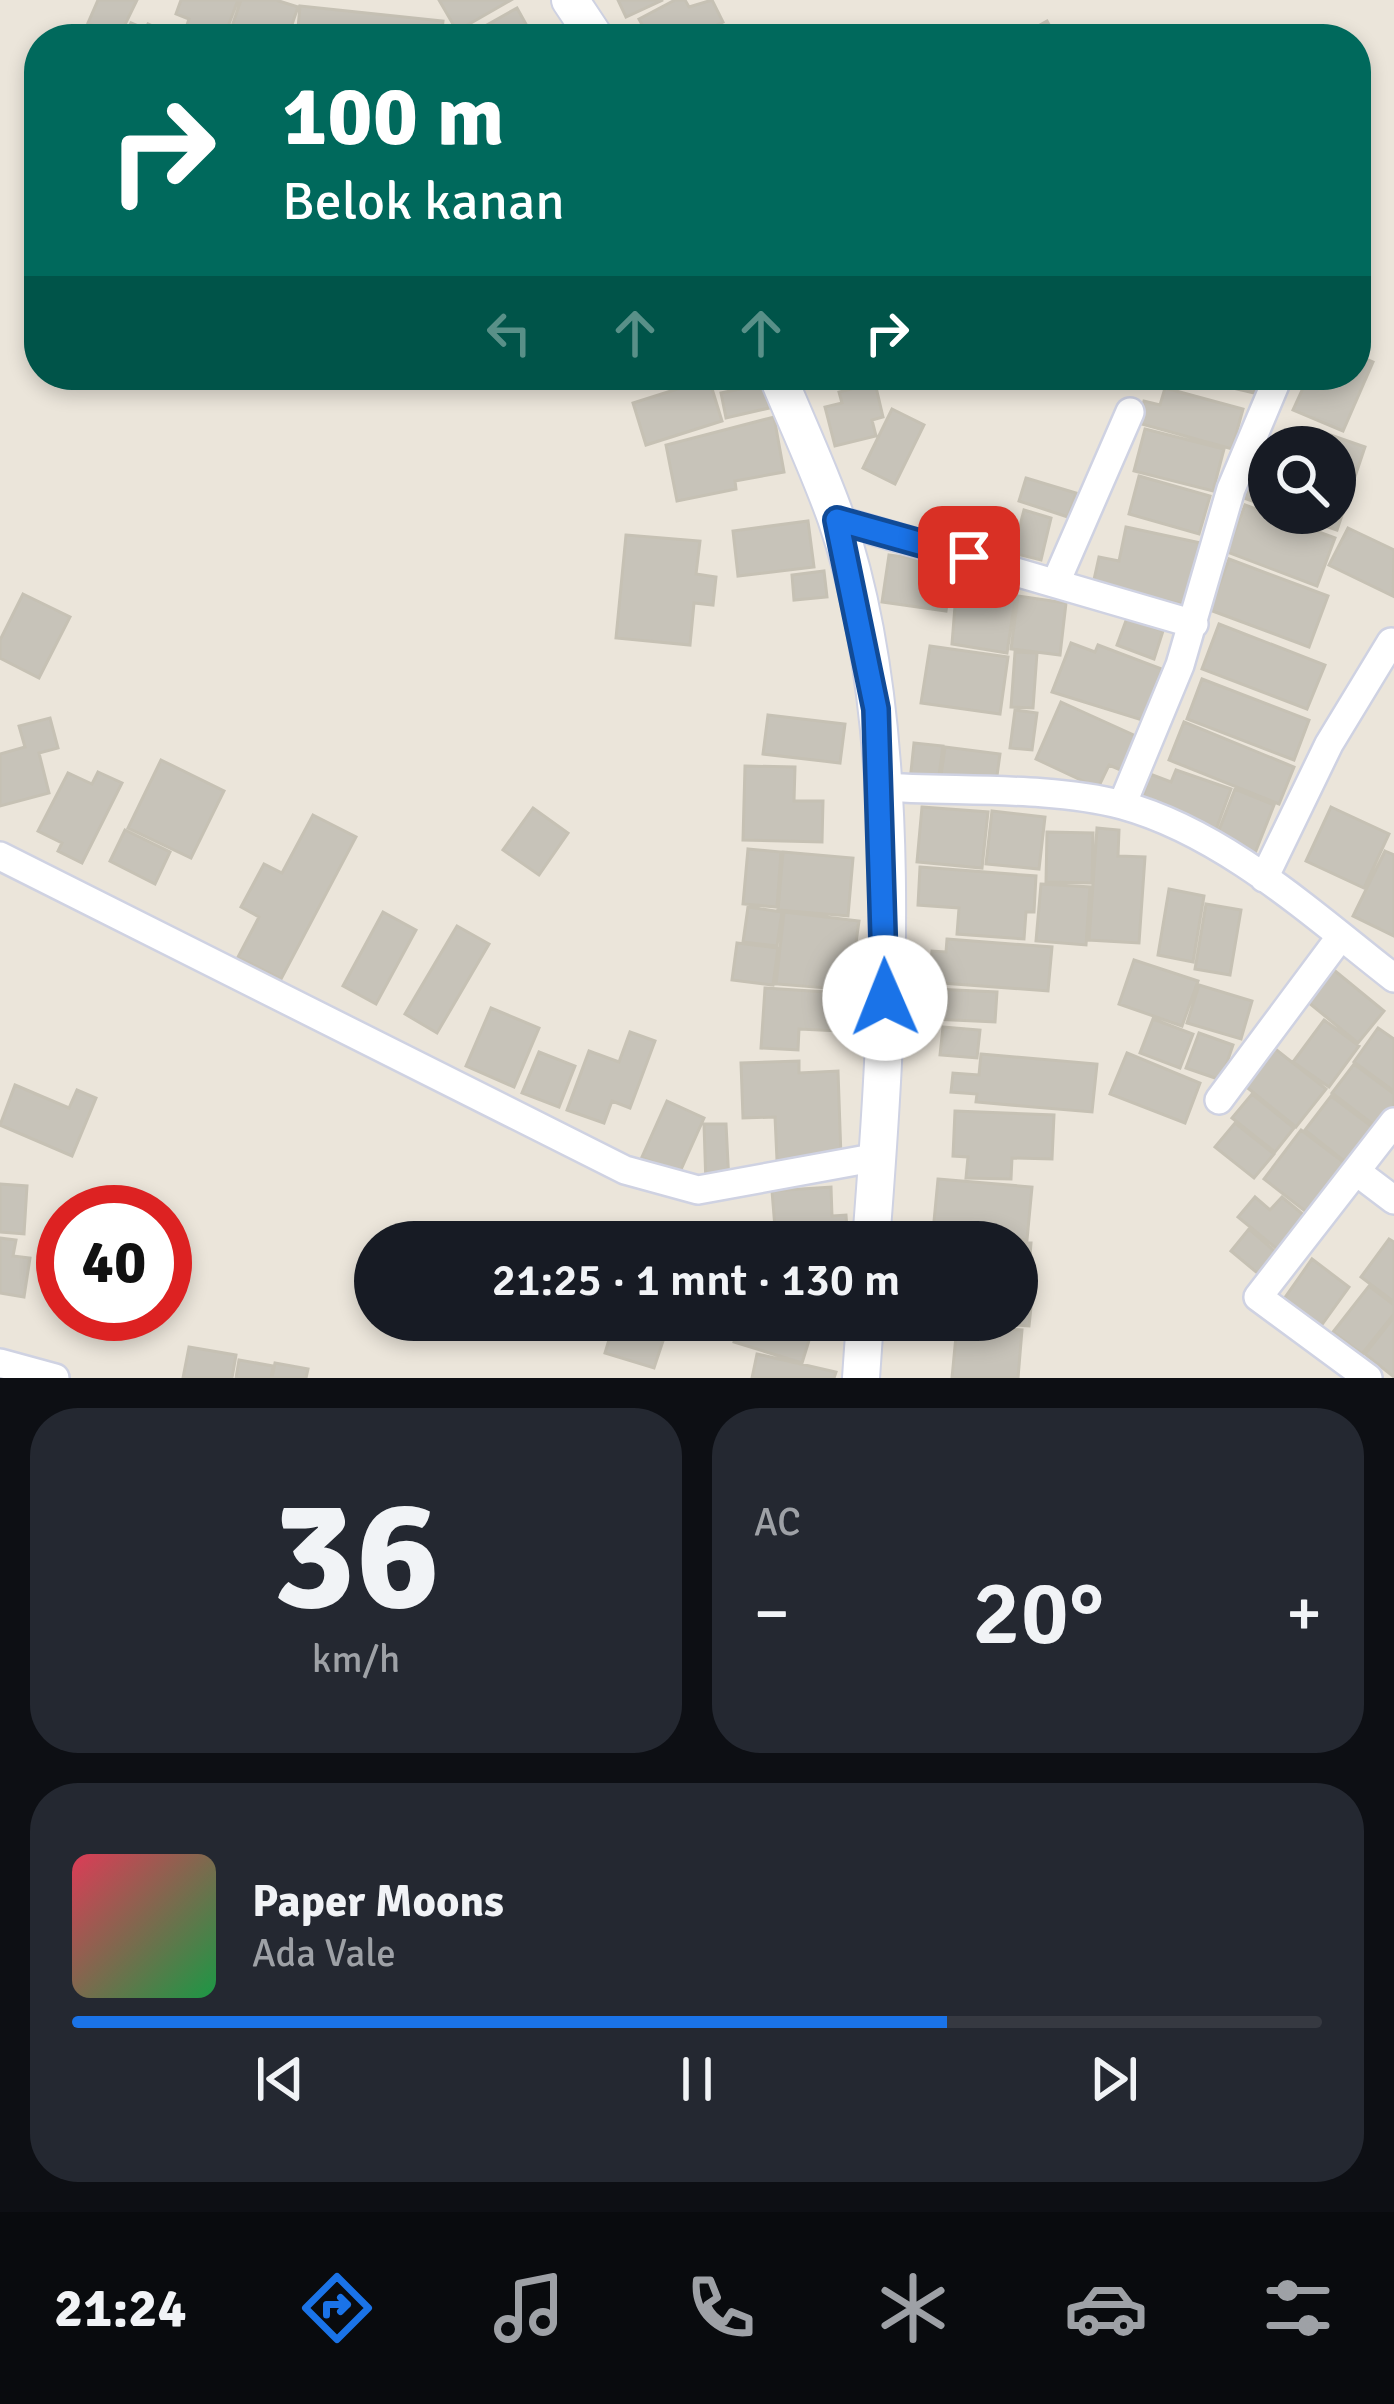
<!DOCTYPE html>
<html lang="id">
<meta charset="utf-8">
<style>
:root{--surface:#171b24;--page:#242831;--text:#f1f3f6;--muted:#9ea1a6;--line:#363941;--accent:#1a73e8}
body{margin:0;font-family:Signika,sans-serif;background:var(--page);color:var(--text);height:100vh;display:flex;flex-direction:column;font-size:45px;white-space:nowrap}
*{box-sizing:border-box;margin:0}
p{font-size:39px;color:var(--muted)}
.icon{flex:none;width:66px;height:66px;fill:none;stroke:currentColor;stroke-width:2;stroke-linecap:round;stroke-linejoin:round}
.map{position:relative;height:1378px;overflow:hidden}
.details{display:flex;flex-direction:column;gap:30px;padding:30px;background:#0d0f14;flex:1}
.details>*{flex:none}
.hud{position:absolute;left:24px;top:24px;width:1347px;height:366px;border-radius:48px;box-shadow:0 6px 18px #0003;background:#00695c;color:#fff;overflow:hidden}
.fabs{position:absolute;left:1248px;top:426px;display:grid;gap:24px}
.fabs a{display:grid;place-items:center;width:108px;height:108px;border-radius:50%;background:var(--surface);box-shadow:0 6px 18px #0003;font-size:60px}
.speed{position:absolute;left:36px;top:1185px;display:flex;gap:24px;font-size:60px;font-weight:700;text-align:center}
.speed>*{display:grid;place-content:center;width:156px;height:156px;border-radius:50%;background:var(--surface);box-shadow:0 6px 18px #0003;line-height:1}
.speed .limit{border:18px solid #d22;background:#fff;color:#111}
.pin{position:absolute;display:grid;place-items:center;width:102px;height:102px;color:#fff;margin:-51px;border-radius:24px;box-shadow:0 6px 18px #0006}
.me{position:absolute;width:132px;margin:-66px;rotate:359deg;stroke-linejoin:round;filter:drop-shadow(0 0 9px #0008)}
.turn{display:flex;align-items:center;gap:42px;height:252px;padding:0 60px;font-size:54px}
.turn .icon{width:156px;height:156px;stroke-width:2.5}
.turn b{display:block;font-size:84px;line-height:102px}
.lanes{display:flex;align-items:center;height:114px;padding:0 60px;background:#0003;justify-content:center;gap:60px;direction:ltr}
.lanes .off{opacity:.35}
.big{font-size:90px;font-weight:600;line-height:1.1}
.details .widget{flex:1;display:flex;flex-direction:column;justify-content:center;gap:18px;min-width:0;padding:0 42px;border-radius:48px;background:var(--page)}
.details .dial{align-items:center;gap:0}
.dial b{font-size:156px;line-height:1}
.song{display:flex;align-items:center;gap:36px}
.cover{width:144px;height:144px;border-radius:18px;background:linear-gradient(135deg,hsl(350 70% 55%),hsl(140 70% 35%))}
.played{height:12px;border-radius:6px;background:linear-gradient(90deg,var(--accent) 70%,var(--line) 70%)}
.keys{display:flex;justify-content:space-around;direction:ltr}
.heat{display:flex;justify-content:space-between;align-items:center;font-size:66px;direction:ltr}
.details .tiles{flex:1;display:grid;gap:30px;grid-template-columns:1fr 1fr}
.widget:last-child{grid-column:span 2}
.trip{position:absolute;left:354px;top:1221px;width:684px;height:120px;border-radius:60px;background:var(--surface);box-shadow:0 6px 18px #0003;font-weight:600;line-height:120px;text-align:center}
.tabs{display:flex;height:192px;justify-content:space-around;align-items:center;background:#090b0e;color:var(--muted)}
.tabs .icon{width:84px;height:84px}
.tabs .on{color:var(--accent)}
.tabs b{font-size:54px;color:var(--text)}
.map>svg:first-child{display:block}
</style>
<div class="map">
<svg width="1394" height="1378" viewBox="0 0 1394 1378">
<rect width="100%" height="100%" fill="#ebe5da"/>
<path fill="#c7c3b9" stroke="#c6c1b4" stroke-width="3" d="M98,0H137L119,37L88,23Z
M181,0H238L226,32L213,27L209,37L186,28L189,19L176,14Z
M241,0H276L298,7L287,39H251L230,32Z
M439,0H511L457,31Z
M618,0H663L626,17Z
M675,0H685L689,7L712,0L723,22L689,39H650L639,19Z
M300,6L443,21L441,39H297Z
M517,8L527,26L514,34L517,39H462Z
M1047,21L1057,39H1015Z
M131,23L145,29L148,24L159,29L154,39H123Z
M1356,345L1363,348L1359,356L1373,362L1343,431L1293,410L1309,375H1356Z
M1177,375H1259L1254,393Z
M709,379L722,421L646,445L633,403Z
M875,383L883,417L872,420L876,436L835,446L825,407L842,403L839,392Z
M764,384L769,408L726,418L721,393Z
M1165,388L1243,409L1232,449L1138,423L1144,401L1160,405Z
M892,409L924,425L895,484L863,468Z
M774,417L784,472L735,481L736,489L677,501L666,445Z
M1145,429L1224,449L1213,491L1134,471Z
M1316,430L1365,447L1337,530L1287,513H1335V447H1311Z
M1258,453L1269,457V507L1244,498Z
M1139,476L1210,496L1199,534L1129,514Z
M1026,478L1076,493L1068,517L1019,501Z
M1245,505L1335,538L1317,586L1227,552Z
M1024,510L1051,518L1041,560L1013,553Z
M808,521L814,567L738,576L733,531Z
M1126,527L1205,544L1191,606L1093,584L1099,557L1119,561Z
M1348,528L1394,550L1393,596L1329,565Z
M626,535L700,541L696,574L716,577L713,605L694,603L690,645L616,638Z
M889,555L953,563L946,611L882,602Z
M1229,559L1328,596L1309,647L1210,610Z
M958,568L1006,576L1004,585L1017,587L1007,653L952,644Z
M824,571L827,597L794,600L792,575Z
M23,594L70,617L39,678L0,658V640Z
M1018,596L1066,603L1060,655L1011,649Z
M1127,618L1163,631L1154,659L1117,645Z
M1219,624L1325,665L1307,709L1202,669Z
M1071,643L1095,652L1098,645L1162,669L1142,720L1052,692Z
M930,646L1008,657L1000,714L921,703Z
M1015,652L1037,653L1033,708L1011,707Z
M1202,679L1309,720L1294,760L1187,719Z
M1061,702L1138,737L1123,771L1109,765L1098,788L1036,759Z
M1015,710L1037,713L1032,750L1010,748Z
M768,715L845,724L840,763L763,754Z
M50,718L58,748L39,753L49,793L0,806V754L25,747L19,726Z
M1184,722L1294,767L1279,804L1169,760Z
M914,743L943,746L938,783L910,781Z
M945,747L1000,754L995,790L940,783Z
M161,760L224,791L191,858L128,828Z
M745,766L795,767L794,801H823L822,842L743,840Z
M1176,770L1231,789L1214,835L1141,803L1150,774L1171,782Z
M98,772L122,783L82,863L58,851L62,843L38,831L68,773L92,784Z
M1235,789L1274,805L1255,853L1216,838Z
M922,807L988,812L982,868L917,862Z
M1331,807L1389,834L1364,888L1306,861Z
M533,808L568,833L539,875L503,850Z
M992,811L1045,817L1039,869L986,864Z
M313,815L356,837L281,979L238,957L259,917L241,907L264,864L282,873Z
M1097,828L1119,830L1118,856L1145,857L1139,943L1089,940Z
M125,830L170,852L155,884L110,861Z
M1047,832L1093,833L1092,883L1046,882Z
M748,849L781,852L777,907L743,904Z
M1385,851L1394,855V936L1353,916Z
M783,852L853,858L848,916L778,910Z
M920,867L1036,876L1034,912H1026L1024,939L957,934L959,908L918,905Z
M1041,884L1090,887L1086,945L1036,941Z
M1169,889L1204,896L1193,962L1158,955Z
M1206,904L1241,910L1230,975L1195,969Z
M748,907L782,912L777,946L743,942Z
M383,912L416,930L376,1004L343,986Z
M784,912L859,921L855,950L869,951L865,991L776,984Z
M457,926L489,944L437,1033L405,1014Z
M947,939L1052,947L1048,991L929,982L932,951L946,952Z
M737,943L778,948L773,985L732,980Z
M1134,960L1198,981L1182,1026L1119,1004Z
M1329,966L1384,1011L1358,1043L1303,998Z
M1199,985L1252,1001L1241,1039L1187,1023Z
M765,988L841,993L839,1031L799,1029L798,1050L761,1048Z
M912,988L997,992L995,1022L911,1018Z
M491,1008L539,1028L514,1087L466,1066Z
M1153,1019L1193,1034L1180,1068L1140,1053Z
M1324,1020L1359,1046L1329,1087L1293,1062Z
M943,1027L980,1030L977,1058L940,1055Z
M1378,1028L1394,1039V1091L1354,1062Z
M630,1032L655,1041L630,1108L612,1101L604,1123L567,1110L589,1051L619,1062Z
M1199,1033L1233,1045L1221,1080L1186,1068Z
M1274,1048L1326,1089L1296,1127L1244,1085Z
M539,1052L575,1066L559,1107L522,1093Z
M1127,1053L1200,1083L1185,1123L1110,1094Z
M981,1054L1097,1064L1092,1112L976,1102L977,1094L951,1092L953,1073L979,1075Z
M799,1061V1073L838,1071L841,1157L777,1160L775,1117L743,1118L741,1063Z
M1354,1064L1394,1094V1106L1378,1128L1332,1093Z
M15,1085L69,1108L77,1090L96,1098L72,1156L0,1125Z
M1252,1094L1294,1128L1275,1152L1232,1118Z
M1331,1096L1375,1129L1348,1164L1305,1130Z
M667,1101L704,1118L679,1174L642,1157Z
M955,1111L1054,1115L1052,1159L1012,1158L1011,1179L966,1178L968,1157L953,1156Z
M1235,1123L1274,1154L1254,1178L1215,1147Z
M704,1124H726L729,1183L706,1185Z
M1301,1130L1346,1164L1309,1214L1264,1179Z
M938,1179L1032,1187L1027,1240L933,1232Z
M0,1184L27,1186L24,1234L0,1232Z
M831,1187L832,1216L846,1215L848,1242H784L783,1227L775,1228L772,1191Z
M1255,1197L1270,1210L1282,1197L1305,1216L1277,1249L1238,1217Z
M1249,1229L1279,1255L1261,1276L1231,1251Z
M941,1236L1031,1243L1028,1283L1017,1282V1242H940Z
M0,1238L16,1240L13,1256L30,1258L24,1297L0,1293Z
M1389,1239L1394,1242V1302L1361,1277Z
M1312,1259L1349,1287L1321,1326L1284,1299Z
M1369,1286L1394,1305V1314L1362,1354L1333,1332Z
M1017,1287L1033,1288L1029,1326L959,1321L1017,1320Z
M1394,1317V1377L1365,1354Z
M615,1320L669,1323L654,1368L605,1353Z
M740,1320L815,1321L802,1363L734,1342Z
M957,1325L1022,1330L1018,1378H952Z
M189,1347L236,1355L232,1378H183Z
M757,1354L836,1372L834,1378H752Z
M239,1360L273,1366L271,1378H236Z
M275,1363L308,1369L306,1378H272Z"/>
<g fill="none" stroke-linecap="round" stroke-linejoin="round">
<defs>
<path id="street" d="M837,520L1194,624
M1056,582L1130,412
M882,787C956,792 1051,786 1122,805C1224,833 1312,914 1394,978
M1122,805L1180,665L1231,489L1279,375
M0,856L625,1170L698,1190L878,1157
M1264,878L1329,744L1391,642
M1219,1100L1341,936
M1357,1172L1394,1200
M0,1363L55,1378
M1368,1378L1258,1297L1394,1122"/>
<path id="secondary" d="M570,0L596,39
M777,375C797,423 819,470 836,518C908,725 888,1025 871,1242
M861,1378L865,1320"/>
</defs>
<use href="#street" stroke="#cfd2e2" stroke-width="32"/>
<use href="#secondary" stroke="#cfd2e2" stroke-width="40"/>
<use href="#street" stroke="#fff" stroke-width="27"/>
<use href="#secondary" stroke="#fff" stroke-width="36"/>
</g>
<g fill="none" stroke-linecap="round" stroke-linejoin="round">
<defs>
<path id="route" d="M885,998L876,709L837,520L969,557"/>
</defs>
<use href="#route" stroke="#114b97" stroke-width="30"/>
<use href="#route" stroke="#1a73e8" stroke-width="21"/>
</g>
</svg>
<div class="fabs">
<a><svg class="icon" aria-label="search" viewBox="0 0 24 24"><circle cx="10" cy="10" r="6"/><path d="M15 15l6 6"/></svg></a>
</div>
<div class="speed"><div class="limit">40</div></div>
<div class="pin" style="left:969px;top:557px;background:#d93025"><svg class="icon" aria-label="arrive" viewBox="0 0 24 24"><path d="M6 21V4h12l-3 4 3 4H6"/></svg></div>
<svg class="me" style="left:885px;top:998px" viewBox="-20 -20 40 40"><circle r="19" fill="#fff"/><path d="M0-13L10 11 0 6-10 11z" fill="#1a73e8"/></svg>
<div class="trip">21:25 · 1 mnt · 130 m</div>
<div class="hud">
<div class="turn"><svg class="icon" aria-label="right" viewBox="0 0 24 24"><path d="M7 20v-9h11M14 6l5 5-5 5"/></svg><div><b>100 m</b>Belok kanan</div></div>
<div class="lanes"><svg class="icon off" aria-label="left" viewBox="0 0 24 24"><path d="M17 20v-9H6M10 6l-5 5 5 5"/></svg><svg class="icon off" aria-label="ahead" viewBox="0 0 24 24"><path d="M12 20V5M6 11l6-6 6 6"/></svg><svg class="icon off" aria-label="ahead" viewBox="0 0 24 24"><path d="M12 20V5M6 11l6-6 6 6"/></svg><svg class="icon" aria-label="right" viewBox="0 0 24 24"><path d="M7 20v-9h11M14 6l5 5-5 5"/></svg></div>
</div>
</div>
<section class="details">
<div class="tiles">
<div class="widget dial"><b>36</b><p>km/h</p></div>
<div class="widget"><p>AC</p>
<div class="heat"><a>−</a><b class="big">20°</b><a>+</a></div>
</div>
<div class="widget">
<div class="song"><i class="cover"></i><div><b>Paper Moons</b><p>Ada Vale</p></div></div>
<div class="played"></div>
<div class="keys"><svg class="icon" aria-label="previous" viewBox="0 0 24 24"><path d="M18 5L8 12l10 7zM5 5v14"/></svg><svg class="icon" aria-label="pause" viewBox="0 0 24 24"><path d="M8 5v14M16 5v14"/></svg><svg class="icon" aria-label="next" viewBox="0 0 24 24"><path d="M6 5l10 7-10 7zM19 5v14"/></svg></div>
</div>
</div>
</section>
<nav class="tabs">
<b>21:24</b>
<svg class="icon on" aria-label="directions" viewBox="0 0 24 24"><path d="M12 3l9 9-9 9-9-9zM9 14v-3h6M13 9l2 2-2 2"/></svg>
<svg class="icon" aria-label="music" viewBox="0 0 24 24"><path d="M9 18V5l10-2v13"/><circle cx="6" cy="18" r="3"/><circle cx="16" cy="16" r="3"/></svg>
<svg class="icon" aria-label="phone" viewBox="0 0 24 24"><path d="M5 4h4l2 5-3 2q2 4 5 5l2-3 5 2v4C11 20 4 13 5 4z"/></svg>
<svg class="icon" aria-label="climate" viewBox="0 0 24 24"><path d="M12 3v18M4 7l16 10M4 17L20 7"/></svg>
<svg class="icon" aria-label="car" viewBox="0 0 24 24"><path d="M5 17H2v-5l4-1 3-4h7l3 4 3 1v5h-3M9 17h6M6 11h13"/><circle cx="7" cy="17" r="2"/><circle cx="17" cy="17" r="2"/></svg>
<svg class="icon" aria-label="filters" viewBox="0 0 24 24"><path d="M4 7h16M4 17h16"/><circle cx="9" cy="7" r="2"/><circle cx="15" cy="17" r="2"/></svg>
</nav>
